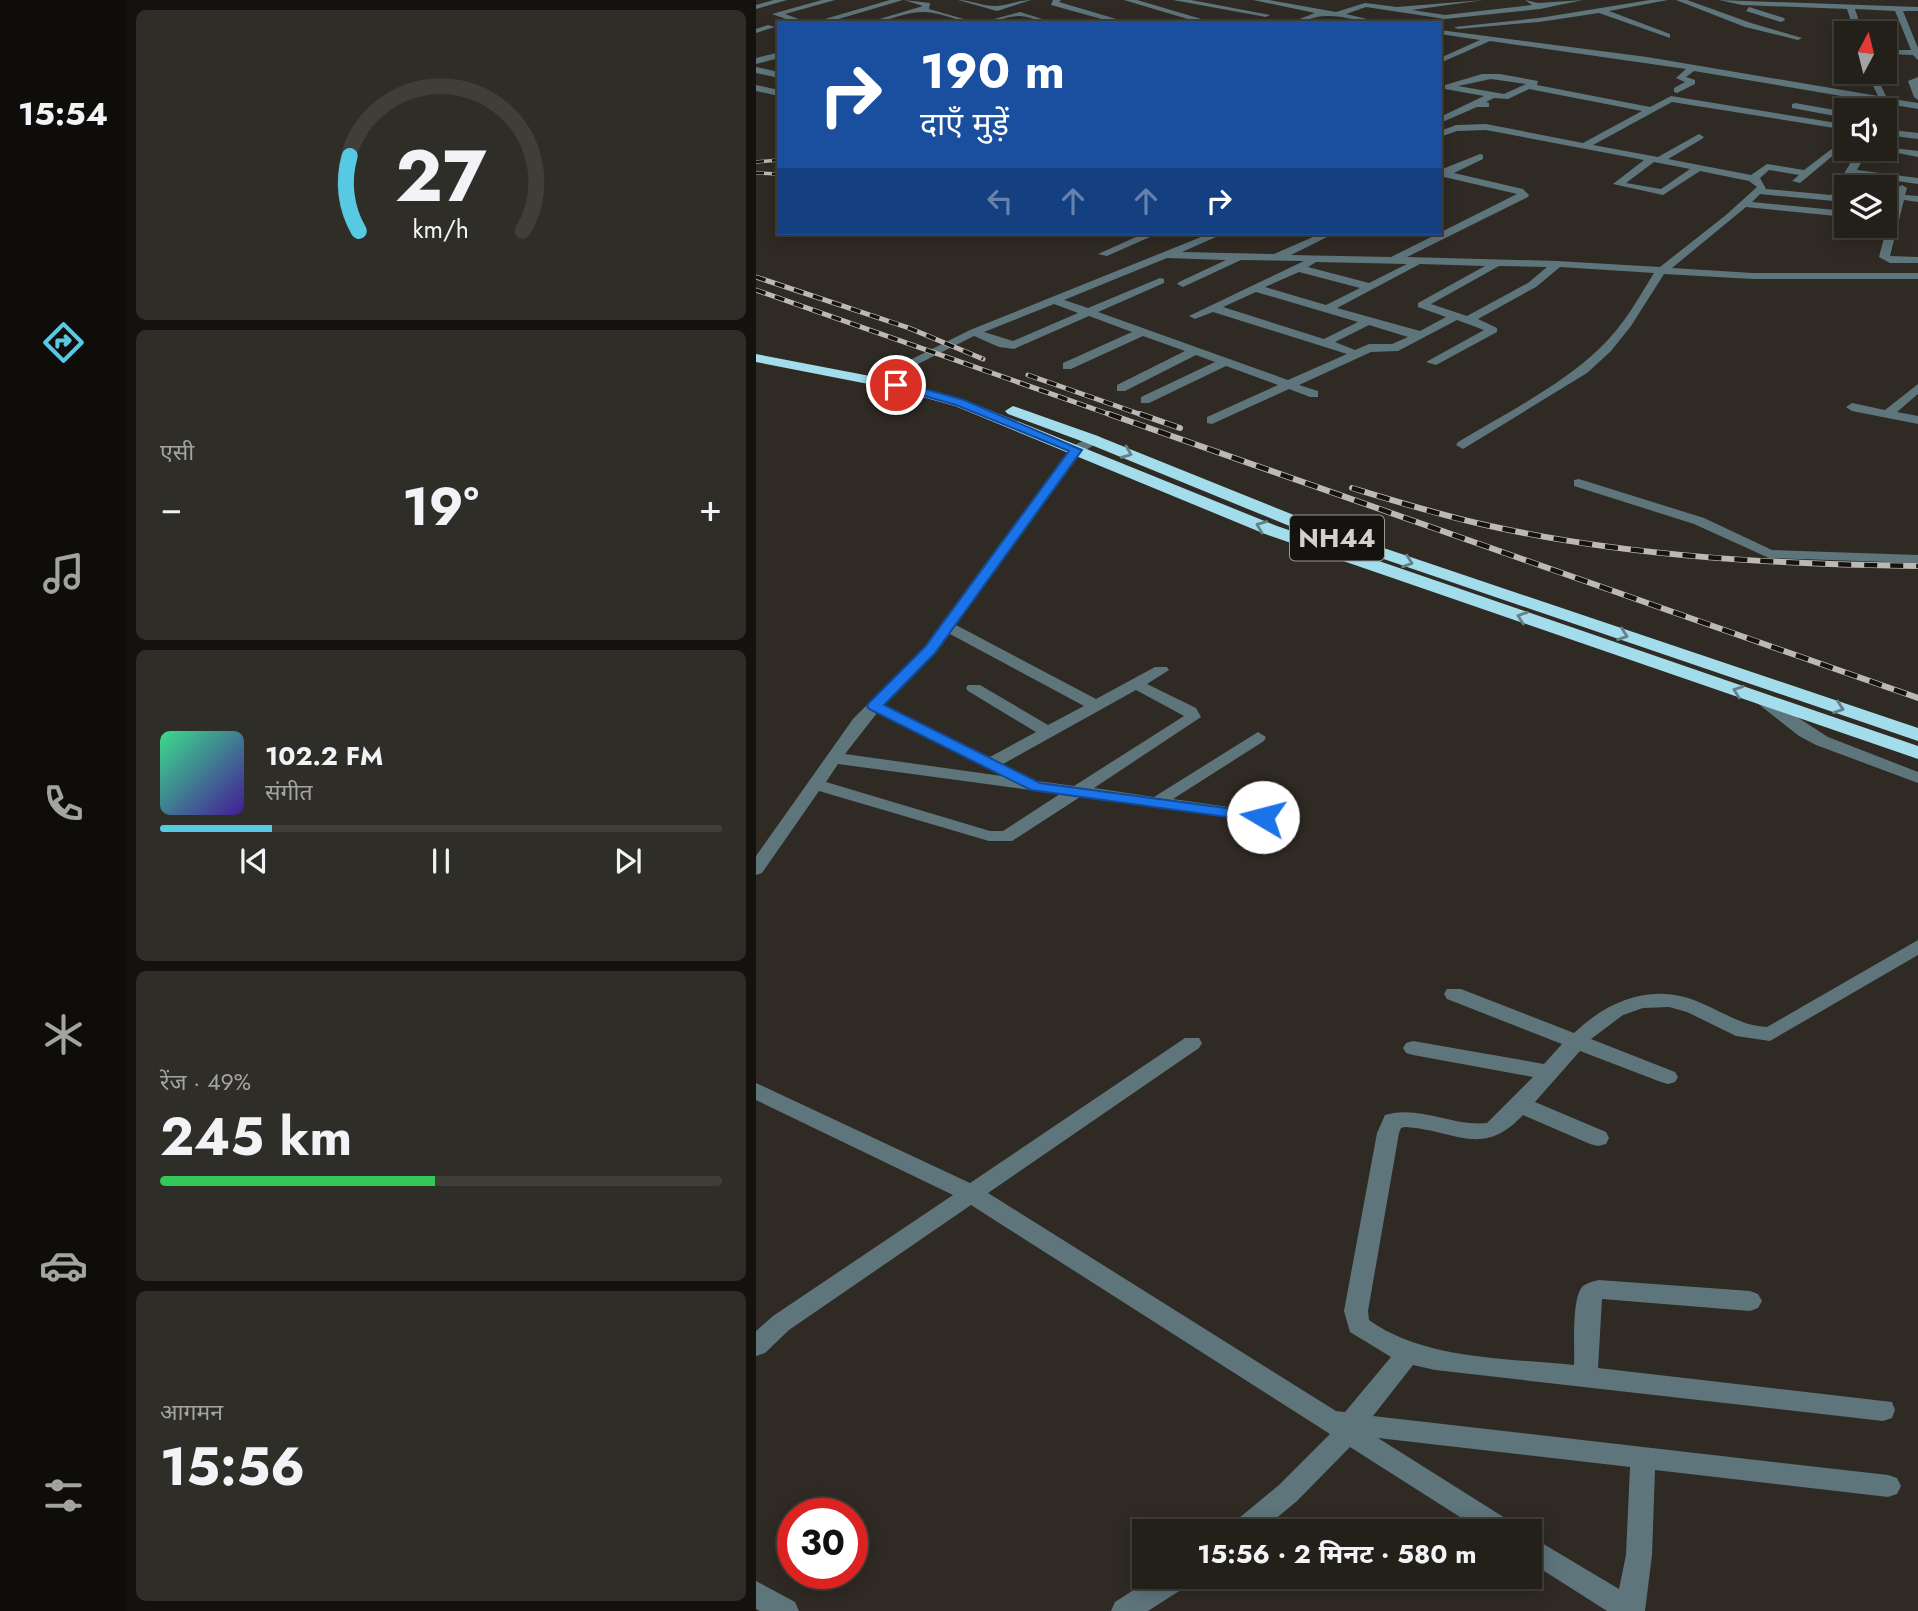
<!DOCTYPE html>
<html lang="hi">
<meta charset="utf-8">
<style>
:root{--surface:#23201a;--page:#2f2d27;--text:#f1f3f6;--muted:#a3a3a2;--line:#403e39;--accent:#58c9e3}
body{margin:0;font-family:Jost,"Noto Sans Devanagari",sans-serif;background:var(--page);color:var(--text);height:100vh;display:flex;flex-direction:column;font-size:26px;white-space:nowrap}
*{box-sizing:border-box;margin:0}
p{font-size:23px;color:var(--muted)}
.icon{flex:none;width:38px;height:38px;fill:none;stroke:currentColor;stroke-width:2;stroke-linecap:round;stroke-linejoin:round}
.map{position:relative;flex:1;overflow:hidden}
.drawer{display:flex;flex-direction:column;gap:10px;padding:10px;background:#13120e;width:630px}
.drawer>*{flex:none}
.top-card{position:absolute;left:21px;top:21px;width:665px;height:214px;border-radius:0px;box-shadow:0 4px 18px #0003,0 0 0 2px var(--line);background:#1a4fa0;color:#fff;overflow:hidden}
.needle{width:46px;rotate:7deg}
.buttons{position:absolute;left:1078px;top:21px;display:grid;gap:14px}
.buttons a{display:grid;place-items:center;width:63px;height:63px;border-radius:0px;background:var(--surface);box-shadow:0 4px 18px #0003,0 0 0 2px var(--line);font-size:35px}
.speed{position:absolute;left:21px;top:1498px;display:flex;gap:14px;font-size:35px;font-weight:700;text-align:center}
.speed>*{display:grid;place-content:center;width:91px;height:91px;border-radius:50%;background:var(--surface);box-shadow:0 4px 18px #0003,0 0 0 2px var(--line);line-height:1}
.speed .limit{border:10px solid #d22;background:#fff;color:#111}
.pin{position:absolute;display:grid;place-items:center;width:60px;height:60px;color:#fff;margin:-30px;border:4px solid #fff;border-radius:50%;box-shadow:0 2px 7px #0007}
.me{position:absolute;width:77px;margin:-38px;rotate:278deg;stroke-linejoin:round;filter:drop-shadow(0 0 5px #0008)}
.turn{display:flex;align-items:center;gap:24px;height:147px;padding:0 28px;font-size:32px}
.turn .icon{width:91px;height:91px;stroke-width:2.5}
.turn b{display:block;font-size:49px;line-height:60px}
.lanes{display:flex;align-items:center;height:66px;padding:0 28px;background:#0003;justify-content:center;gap:35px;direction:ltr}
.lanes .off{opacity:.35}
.big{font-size:52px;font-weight:700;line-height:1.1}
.drawer .tile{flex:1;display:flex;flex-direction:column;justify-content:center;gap:10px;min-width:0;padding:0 24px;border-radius:10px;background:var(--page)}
.drawer .dial{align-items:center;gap:0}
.dial svg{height:182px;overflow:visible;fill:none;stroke:var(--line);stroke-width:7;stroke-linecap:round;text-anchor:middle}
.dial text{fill:var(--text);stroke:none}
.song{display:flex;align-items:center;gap:21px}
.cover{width:84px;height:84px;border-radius:10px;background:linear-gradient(135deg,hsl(150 70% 55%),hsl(260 70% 35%))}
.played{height:7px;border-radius:4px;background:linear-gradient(90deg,var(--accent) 20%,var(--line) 20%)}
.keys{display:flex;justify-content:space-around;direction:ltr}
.heat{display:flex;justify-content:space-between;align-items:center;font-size:38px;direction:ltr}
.charge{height:10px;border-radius:5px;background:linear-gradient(90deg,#34c759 49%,var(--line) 0)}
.trip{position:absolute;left:376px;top:1519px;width:410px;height:70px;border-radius:0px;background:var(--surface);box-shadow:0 4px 18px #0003,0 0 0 2px var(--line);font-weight:700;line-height:70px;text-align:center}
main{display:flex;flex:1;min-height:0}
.menu{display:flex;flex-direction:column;width:126px;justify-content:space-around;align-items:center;background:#0e0d0a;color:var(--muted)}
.menu .icon{width:49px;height:49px}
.menu .active{color:var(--accent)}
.menu b{font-size:32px;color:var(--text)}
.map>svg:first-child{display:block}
</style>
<main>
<nav class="menu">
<b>15:54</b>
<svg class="icon active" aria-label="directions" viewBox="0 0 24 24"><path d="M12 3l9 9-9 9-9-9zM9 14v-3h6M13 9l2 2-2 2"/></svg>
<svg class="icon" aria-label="music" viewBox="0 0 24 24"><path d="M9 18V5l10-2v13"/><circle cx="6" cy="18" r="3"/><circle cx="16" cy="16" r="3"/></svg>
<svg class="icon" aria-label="phone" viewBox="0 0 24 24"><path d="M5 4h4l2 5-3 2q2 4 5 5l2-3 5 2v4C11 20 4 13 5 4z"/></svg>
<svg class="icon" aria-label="climate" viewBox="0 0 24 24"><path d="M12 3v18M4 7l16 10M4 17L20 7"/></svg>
<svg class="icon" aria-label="car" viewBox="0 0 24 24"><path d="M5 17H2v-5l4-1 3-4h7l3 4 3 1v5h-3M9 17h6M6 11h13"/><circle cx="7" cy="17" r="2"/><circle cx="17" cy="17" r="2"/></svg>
<svg class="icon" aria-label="filters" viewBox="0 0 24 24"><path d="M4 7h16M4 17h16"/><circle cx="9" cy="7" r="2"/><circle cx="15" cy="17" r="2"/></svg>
</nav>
<section class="drawer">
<div class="tile dial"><svg viewBox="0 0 100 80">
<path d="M14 69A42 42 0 1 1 86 69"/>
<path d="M14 69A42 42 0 0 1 10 36" stroke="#58c9e3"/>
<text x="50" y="56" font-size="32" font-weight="700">27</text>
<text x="50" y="72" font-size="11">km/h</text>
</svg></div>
<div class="tile"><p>एसी</p>
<div class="heat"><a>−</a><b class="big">19°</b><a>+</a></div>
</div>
<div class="tile">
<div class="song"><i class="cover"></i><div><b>102.2 FM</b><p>संगीत</p></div></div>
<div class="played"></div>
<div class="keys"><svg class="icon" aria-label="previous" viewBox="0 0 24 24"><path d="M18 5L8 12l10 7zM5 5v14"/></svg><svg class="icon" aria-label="pause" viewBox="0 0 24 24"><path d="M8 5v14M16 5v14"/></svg><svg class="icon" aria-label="next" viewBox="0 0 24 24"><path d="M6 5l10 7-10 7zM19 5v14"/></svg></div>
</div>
<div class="tile"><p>रेंज · 49%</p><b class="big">245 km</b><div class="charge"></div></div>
<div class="tile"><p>आगमन</p><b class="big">15:56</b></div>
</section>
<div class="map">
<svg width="1162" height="1611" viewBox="0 0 1162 1611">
<rect width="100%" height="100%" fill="#2f2a23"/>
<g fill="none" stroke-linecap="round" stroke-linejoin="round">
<path fill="#5e757b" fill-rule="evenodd" d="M18,0H31L0,9V5Z
M66,0H79L29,14L54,23H41L16,14Z
M134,0H147L69,23H55Z
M148,0L174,3L173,9L222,23C203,23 184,11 166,12C147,12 130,23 110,23L167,6Z
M202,0C215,0 229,7 241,6C253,5 263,0 275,0L241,11Z
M297,0H305L303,2L374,23H360L295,5Z
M368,0H381L459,23H445Z
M417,0H435L514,15L510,17Z
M497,0H513L580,12L609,3L641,7L728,0L656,10L689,15L776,5L769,0L782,3L827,0L784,9L689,19L610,7L590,14L628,23C608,23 590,16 572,16C560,15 546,23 533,23L559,13Z
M894,0H912L853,11L914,34V38L843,13L783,22L702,29L698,27L783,18Z
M920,0H931L995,23L1046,38L1042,40L989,27Z
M963,0L1162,7V11H1147L1162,48V60L1157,55L1129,54V50H1155L1139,11L1099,9L1107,33H1099L1091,9L986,5Z
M993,7L1028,18L1029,20L1025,22L990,11Z
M264,12L299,23C286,23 276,17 264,16C251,16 237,23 223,23Z
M12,25L19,27L0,33V29Z
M684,30L891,57L1122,96L1111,73L1118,72L1131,98L1162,103V109L938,71L930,77L939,80V84L921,93L918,92V88L929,82L920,78L930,69L734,41L684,63V58L724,40L684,34Z
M20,53H23V58L0,64V58Z
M0,67L23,72V78L0,73Z
M726,74H744L782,81L781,85L894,107L915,96L1081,123V127L1078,128L916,102L837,145L902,157L943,134L948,137L946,139L912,159L995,175L1011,164L1048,170L1077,148L1080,149V153L1044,183L1036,181L1043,175L1013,170L1004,178L1010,189L1075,195L1101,152L1099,149H1109L1111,152L1101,170L1162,178V184L1098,175L1082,200L1078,201L1004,194L996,202L1090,211V217L990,207L916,268L997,273H1162V279H997L908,274L875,326L855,351L831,373L707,449L700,445L702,442C750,413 805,386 845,347C867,326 882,299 898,273L804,267L780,287L722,319L741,328V332L680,365L670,362L728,330L701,320L642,351L615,352L543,385L562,391V397H554L533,389L456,424L451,423V417L522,385L470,366L393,403H385V397L459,362L440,355L369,391H361V385L429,351L387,336L315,369H307V363L376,332L333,316L258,349L243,347L218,336L136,377L126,374L214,330L455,233H469L426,252L518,254L566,233H579L535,255L635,257L761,194L684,176V170L724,154L727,155V159L698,173L767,189L773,195L772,197L651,257L801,261L904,267L970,215L1001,187L993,181L944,171L907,195L857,184L888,160L730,130L701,131L684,137V131L700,125L730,124L827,143L886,111L773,89L752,99L738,98L730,102L733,103V107H721L684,123V117L728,96L689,89V85ZM735,79L770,84L748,94L702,86ZM898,162L934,169L905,189L870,183ZM411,258L470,260L423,282L421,284L427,287L485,260L548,261L433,316L439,319L457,312L591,354L532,380L342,312L408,283V279L404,278L332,308L308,300ZM560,262L651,264L613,283L552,267ZM664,264L729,266L662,303V307L690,317L664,331L581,308ZM743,266L791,267L772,283L711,316L675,304ZM543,272L604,288L570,305L509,287ZM500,292L602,322L568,339L467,307ZM298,304L322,313L257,341L228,332ZM613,325L652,337L636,344H613L599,350L579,342Z
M1162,77V100L1158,97L1152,81Z
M0,85L23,90V96L0,91Z
M1039,103L1090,112V118L1036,108V104Z
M1129,129L1162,133V139L1129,135Z
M1129,147L1162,151V157L1121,149Z
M1146,185L1151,188L1149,195L1162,196V202L1148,200L1134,256L1162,257V263H1134L1123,257L1141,188Z
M389,233H403L351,256L342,254Z
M1162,384V394L1141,412L1162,416V424L1096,411L1090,407L1096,403L1129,410Z
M338,435L343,436V442L325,453L200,625L340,699L399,667H411L413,670L391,684L440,708L445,717L338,788L398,797L502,732L510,737L508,741L417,799L507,812L513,813L516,817L513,821L507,822L324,797L256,841H233L63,791L6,873L0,875V856L97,719L168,647L315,447ZM194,634L328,706L292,725L224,685H212L210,688L212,691L280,732L234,757L129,705L180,653ZM380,690L428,716L318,786L89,754L121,713L244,774L253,769L247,764ZM82,764L304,794L247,831H234L70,782Z
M823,479L948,518L1016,550L1162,555V563L1013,558L938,524L818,486V480Z
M1007,695L1072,737L1162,772V783L1060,745L1043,736L1001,703L999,700Z
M1162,940V955L1014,1041L980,1036L931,1012L913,1007L887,1008L867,1015L835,1039L919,1072L922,1077L919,1082L912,1084L905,1082L824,1051L779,1102L850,1132L853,1138L850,1144L842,1146L834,1144L767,1115C726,1159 700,1130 649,1127L645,1128L643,1133L612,1311L613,1320C668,1360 752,1358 818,1365C819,1349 815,1297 827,1286C831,1283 838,1281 843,1280L994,1291L1002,1294L1006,1301L1002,1308L994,1311L846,1299L842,1368L1136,1402L1139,1410L1136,1418L1127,1421L679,1370L657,1365L617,1416L1132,1475L1141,1478L1145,1486L1141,1494L1132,1497L899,1470L896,1555L889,1611H851L774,1562V1536L863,1589L870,1555L874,1467L622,1438L757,1523L761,1531H726L594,1447L541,1501L505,1531H473L477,1523L523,1485L574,1434L215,1205L33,1330L9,1353L0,1356V1331L17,1316L197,1195L0,1100V1083L214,1183L429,1038H443L446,1043L443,1048L232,1193L580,1411L589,1412L635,1357L594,1332L588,1311L621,1133L629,1115C665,1105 696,1127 731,1123L777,1077L657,1055L650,1053L647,1048L650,1043L657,1041L788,1064L806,1044L691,999L688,994L691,989H705L818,1033C854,999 898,982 945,1003C967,1012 986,1026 1011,1027Z
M398,1577H434L431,1586L392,1611H355L359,1602Z
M0,1581L39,1602L43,1611H4L0,1609Z"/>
<path fill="#a3dceb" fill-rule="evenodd" d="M0,354L140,381L209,400L521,526L1162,746V759L509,534L199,406L138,389L0,362Z
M257,406L339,435L565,526L567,530L559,535L553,534L328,442L252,414L249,411Z
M616,544L1162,728V741L610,553L607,549Z"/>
<defs>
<path id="rail-far2" d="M0,162L23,160
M0,173L23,174"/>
<path id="rail-far1" d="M0,277L153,328L227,359
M0,290L358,416
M272,375L389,416"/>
<path id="rail" d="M353,414L1162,698
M384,414L424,428
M596,488C642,502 687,516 734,526C875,557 1019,564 1162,566"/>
</defs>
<use href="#rail-far2" stroke="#bcb9b4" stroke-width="3.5"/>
<use href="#rail-far1" stroke="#bcb9b4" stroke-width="5"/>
<use href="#rail" stroke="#bcb9b4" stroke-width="6"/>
<use href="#rail-far2" stroke="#151310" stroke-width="2.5" stroke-dasharray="8" stroke-linecap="butt"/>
<use href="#rail-far1" stroke="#151310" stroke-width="3.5" stroke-dasharray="10" stroke-linecap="butt"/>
<use href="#rail" stroke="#151310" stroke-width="4.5" stroke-dasharray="13" stroke-linecap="butt"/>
</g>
<defs><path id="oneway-chevron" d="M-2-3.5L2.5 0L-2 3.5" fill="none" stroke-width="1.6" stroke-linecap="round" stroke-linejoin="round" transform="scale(1.75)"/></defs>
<g stroke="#638288">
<use href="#oneway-chevron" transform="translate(371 453) rotate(22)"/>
<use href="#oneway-chevron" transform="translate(505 526) rotate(-159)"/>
<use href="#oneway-chevron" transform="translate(652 562) rotate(19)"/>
<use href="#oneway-chevron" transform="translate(766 617) rotate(-161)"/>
<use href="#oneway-chevron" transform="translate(867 635) rotate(19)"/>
<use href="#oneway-chevron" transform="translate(982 691) rotate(-161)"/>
<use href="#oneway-chevron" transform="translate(1083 708) rotate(19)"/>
</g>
<path fill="#1a73e8" stroke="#114b97" stroke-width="2" d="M140,381L208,400L326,450L179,653L128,705L284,783L507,813L515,817L512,821L507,822L275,790L113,709L111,706L113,703L169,647L313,451L200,405L136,387L135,385Z"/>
<g text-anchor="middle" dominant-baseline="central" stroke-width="7" stroke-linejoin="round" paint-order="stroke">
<rect fill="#151310" stroke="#9b9894" stroke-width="2" x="534" y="515.5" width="94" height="45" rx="5"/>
<g font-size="26" font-weight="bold" fill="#d4d1cc">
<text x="581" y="538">NH44</text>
</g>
</g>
</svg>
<div class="buttons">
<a><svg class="needle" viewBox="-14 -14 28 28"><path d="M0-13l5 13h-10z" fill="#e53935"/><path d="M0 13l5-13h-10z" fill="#a3a3a2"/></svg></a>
<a><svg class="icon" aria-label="sound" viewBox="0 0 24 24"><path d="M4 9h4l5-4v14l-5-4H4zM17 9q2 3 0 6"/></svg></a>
<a><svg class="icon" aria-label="layers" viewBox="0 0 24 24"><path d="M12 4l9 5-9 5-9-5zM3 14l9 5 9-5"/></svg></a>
</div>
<div class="speed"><div class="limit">30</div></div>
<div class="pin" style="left:140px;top:385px;background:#d93025"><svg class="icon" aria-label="arrive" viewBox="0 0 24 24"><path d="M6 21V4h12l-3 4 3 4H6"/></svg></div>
<svg class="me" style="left:507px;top:817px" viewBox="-20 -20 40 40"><circle r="19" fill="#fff"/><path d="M0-13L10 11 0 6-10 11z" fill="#1a73e8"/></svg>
<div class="trip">15:56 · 2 मिनट · 580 m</div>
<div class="top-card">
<div class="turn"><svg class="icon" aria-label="right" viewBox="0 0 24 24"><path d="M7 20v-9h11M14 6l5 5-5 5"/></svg><div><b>190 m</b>दाएँ मुड़ें</div></div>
<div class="lanes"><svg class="icon off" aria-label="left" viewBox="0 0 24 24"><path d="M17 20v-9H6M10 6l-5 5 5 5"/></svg><svg class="icon off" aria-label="ahead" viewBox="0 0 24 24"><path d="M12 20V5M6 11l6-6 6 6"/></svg><svg class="icon off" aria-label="ahead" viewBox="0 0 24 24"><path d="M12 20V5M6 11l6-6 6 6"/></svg><svg class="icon" aria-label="right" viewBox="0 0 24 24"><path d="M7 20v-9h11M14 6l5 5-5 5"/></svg></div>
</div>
</div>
</main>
